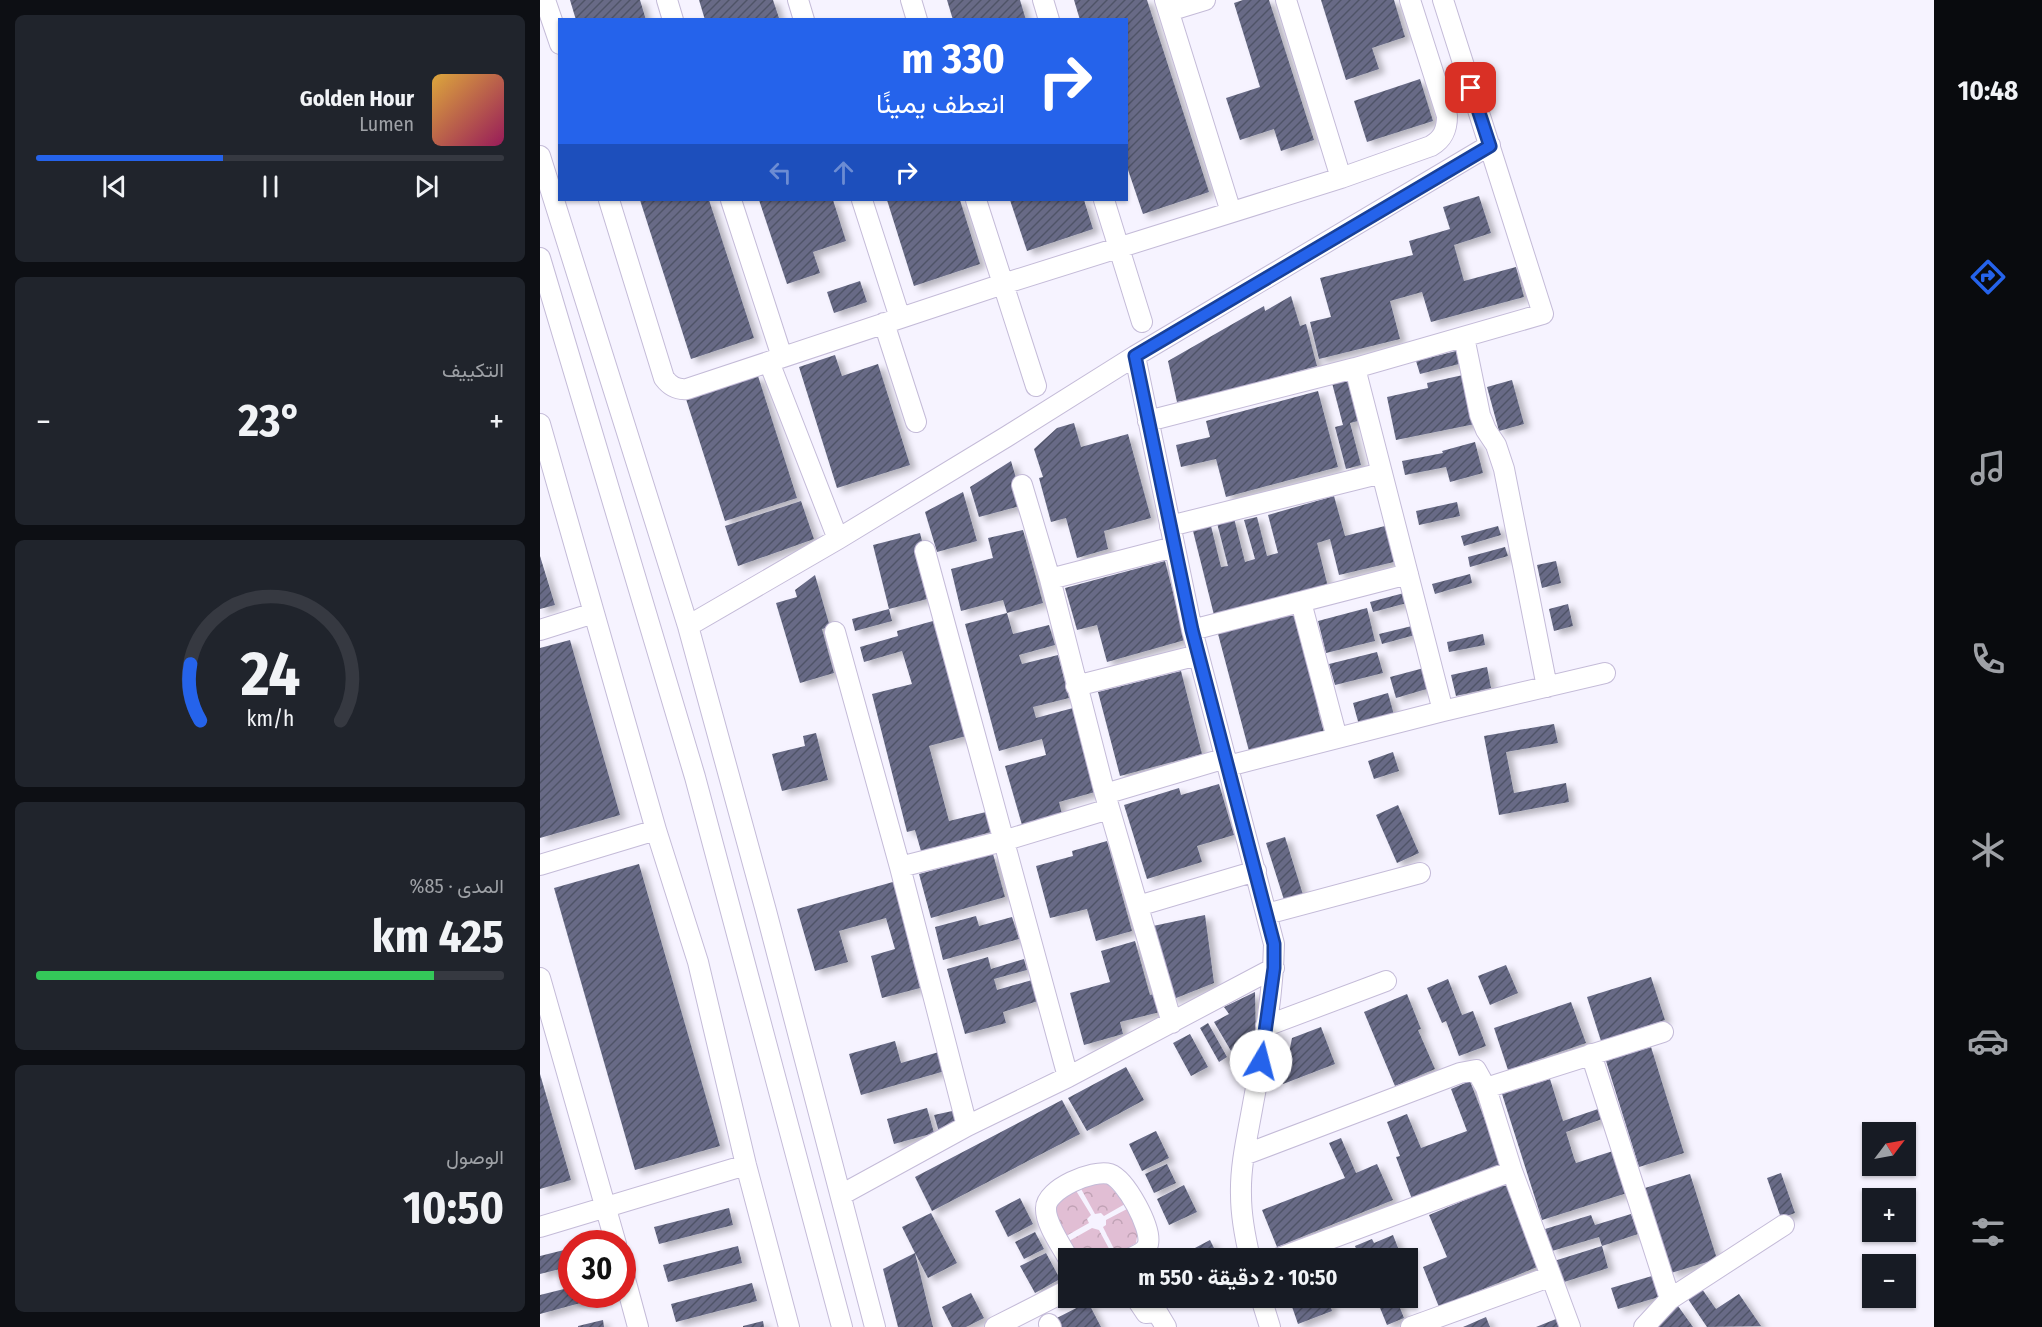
<!DOCTYPE html>
<html lang="ar">
<meta charset="utf-8">
<style>
:root{--surface:#171b24;--page:#20242c;--text:#f1f3f6;--muted:#9ea1a6;--line:#363941;--accent:#2563eb}
body{margin:0;font-family:"Fira Sans Condensed",Vazirmatn,sans-serif;background:var(--page);color:var(--text);direction:rtl;height:100vh;display:flex;flex-direction:column;font-size:22px;white-space:nowrap}
*{box-sizing:border-box;margin:0}
p{font-size:20px;color:var(--muted)}
.icon{flex:none;width:33px;height:33px;fill:none;stroke:currentColor;stroke-width:2;stroke-linecap:round;stroke-linejoin:round}
.map{position:relative;flex:1;overflow:hidden;direction:ltr}
.details{display:flex;flex-direction:column;gap:15px;padding:15px;background:#0d0f14;width:540px}
.details>*{flex:none}
.hud{position:absolute;left:18px;top:18px;width:570px;height:183px;border-radius:0px;box-shadow:0 2px 4px #0004;direction:rtl;background:#2563eb;color:#fff;overflow:hidden}
.needle{width:39px;rotate:58deg}
.buttons{position:absolute;left:1322px;top:1122px;display:grid;gap:12px}
.buttons a{display:grid;place-items:center;width:54px;height:54px;border-radius:0px;background:var(--surface);box-shadow:0 2px 4px #0004;font-size:30px}
.speed{position:absolute;left:18px;top:1230px;display:flex;gap:12px;font-size:30px;font-weight:700;text-align:center}
.speed>*{display:grid;place-content:center;width:78px;height:78px;border-radius:50%;background:var(--surface);box-shadow:0 2px 4px #0004;line-height:1}
.speed .limit{border:9px solid #d22;background:#fff;color:#111}
.pin{position:absolute;display:grid;place-items:center;width:51px;height:51px;color:#fff;margin:-26px;border-radius:12px;box-shadow:0 3px 9px #0006}
.me{position:absolute;width:66px;margin:-33px;rotate:8deg;stroke-linejoin:round;filter:drop-shadow(0 0 4px #0008)}
.turn{display:flex;align-items:center;gap:21px;height:126px;padding:0 24px;font-size:27px}
.turn .icon{width:78px;height:78px;stroke-width:2.5}
.turn b{display:block;font-size:42px;line-height:51px}
.lanes{display:flex;align-items:center;height:57px;padding:0 24px;background:#0003;justify-content:center;gap:30px;direction:ltr}
.lanes .off{opacity:.35}
.big{font-size:45px;font-weight:700;line-height:1.1}
.details .tile{flex:1;display:flex;flex-direction:column;justify-content:center;gap:9px;min-width:0;padding:0 21px;border-radius:9px;background:var(--page)}
.details .dial{align-items:center;gap:0}
.dial svg{height:156px;overflow:visible;fill:none;stroke:var(--line);stroke-width:7;stroke-linecap:round;text-anchor:middle}
.dial text{fill:var(--text);stroke:none}
.song{display:flex;align-items:center;gap:18px}
.cover{width:72px;height:72px;border-radius:9px;background:linear-gradient(135deg,hsl(40 70% 55%),hsl(330 70% 35%))}
.played{height:6px;border-radius:3px;background:linear-gradient(90deg,var(--accent) 40%,var(--line) 40%)}
.keys{display:flex;justify-content:space-around;direction:ltr}
.heat{display:flex;justify-content:space-between;align-items:center;font-size:33px;direction:ltr}
.charge{height:9px;border-radius:4px;background:linear-gradient(90deg,#34c759 85%,var(--line) 0)}
.trip{position:absolute;left:518px;top:1248px;width:360px;height:60px;border-radius:0px;background:var(--surface);box-shadow:0 2px 4px #0004;font-weight:700;line-height:60px;text-align:center;direction:rtl}
main{display:flex;flex:1;min-height:0}
.dock{display:flex;flex-direction:column;width:108px;justify-content:space-around;align-items:center;background:#090b0e;color:var(--muted)}
.dock .icon{width:42px;height:42px}
.dock .current{color:var(--accent)}
.dock b{font-size:27px;color:var(--text)}
.map>svg:first-child{display:block}
</style>
<main>
<nav class="dock">
<b>10:48</b>
<svg class="icon current" aria-label="directions" viewBox="0 0 24 24"><path d="M12 3l9 9-9 9-9-9zM9 14v-3h6M13 9l2 2-2 2"/></svg>
<svg class="icon" aria-label="music" viewBox="0 0 24 24"><path d="M9 18V5l10-2v13"/><circle cx="6" cy="18" r="3"/><circle cx="16" cy="16" r="3"/></svg>
<svg class="icon" aria-label="phone" viewBox="0 0 24 24"><path d="M5 4h4l2 5-3 2q2 4 5 5l2-3 5 2v4C11 20 4 13 5 4z"/></svg>
<svg class="icon" aria-label="climate" viewBox="0 0 24 24"><path d="M12 3v18M4 7l16 10M4 17L20 7"/></svg>
<svg class="icon" aria-label="car" viewBox="0 0 24 24"><path d="M5 17H2v-5l4-1 3-4h7l3 4 3 1v5h-3M9 17h6M6 11h13"/><circle cx="7" cy="17" r="2"/><circle cx="17" cy="17" r="2"/></svg>
<svg class="icon" aria-label="filters" viewBox="0 0 24 24"><path d="M4 7h16M4 17h16"/><circle cx="9" cy="7" r="2"/><circle cx="15" cy="17" r="2"/></svg>
</nav>
<div class="map">
<svg width="1394" height="1327" viewBox="0 0 1394 1327">
<defs>
<pattern id="park-crowns" width="20" height="18" patternUnits="userSpaceOnUse" patternTransform="scale(1.5)"><rect width="20" height="18" fill="#e1bed4"/><path d="M2 6a3 3 0 1 1 6 0M12 15a3 3 0 1 1 6 0" fill="none" stroke="#c1a3b6"/></pattern>
<pattern id="building-hatch" width="6" height="6" patternUnits="userSpaceOnUse" patternTransform="scale(1.5)"><rect width="6" height="6" fill="#676b86"/><path d="M-1 1l2-2M0 6l6-6M5 7l2-2" fill="none" stroke="#505368"/></pattern>
<filter id="shadow"><feDropShadow dx="6" dy="4" stdDeviation="3" flood-color="#0004"/></filter>
</defs>
<rect width="100%" height="100%" fill="#f6f3ff"/>
<path fill="url(#park-crowns)" d="M555,1184H568L585,1204L564,1216L561,1213L555,1214L540,1187Z
M535,1189L551,1215L547,1219L549,1223L526,1236C519,1227 510,1211 518,1200C522,1196 530,1192 535,1189Z
M587,1209L598,1231L596,1243L577,1255L563,1227L566,1225V1220Z
M552,1228L559,1230L573,1256L567,1258H539L529,1241Z"/>
<path fill="url(#building-hatch)" filter="url(#shadow)" d="M30,0H100L106,20H36Z
M159,0H233L239,18L165,20Z
M407,0H480L486,20H413Z
M534,0H607L669,192L603,214L586,164V20H540Z
M703,0H729L774,140L741,151L734,129L700,140L686,98L720,87L694,3Z
M781,0H854L865,37L832,48L839,69L806,80Z
M880,79L893,121L827,142L814,101Z
M939,196L951,233L914,245L924,281L976,267L984,297L891,322L882,292L850,301L860,339L779,359L770,322L791,317L780,278L873,255L869,241L910,229L903,207Z
M100,200H169L214,338L151,359Z
M219,200H293L306,241L273,252L280,273L247,284Z
M347,200H420L440,264L374,286Z
M470,200H544L553,229L487,251Z
M320,281L327,302L294,313L287,292Z
M751,296L760,326L766,324L777,366L675,394L637,402L628,361L724,306L725,311Z
M916,351L919,364L880,374L876,361Z
M295,355L302,376L338,364L370,465L297,488L259,367Z
M923,375L935,424L856,440L847,397L888,388L887,383Z
M218,376L257,498L185,521L146,399Z
M807,378L818,421L810,423L821,465L806,469L795,427L803,425L792,383Z
M972,380L984,424L959,431L947,387Z
M778,391L798,467L686,497L676,459L641,467L636,445L670,437L666,421Z
M534,423L541,447L588,434L611,518L564,531L568,549L537,558L526,518L511,522L499,478L503,477L494,449L517,428Z
M935,442L943,473L910,482L906,467L865,475L862,461L903,453L902,451Z
M471,461L484,505L439,517L430,487Z
M423,492L437,541L397,552L385,512Z
M794,496L805,536L849,525L858,561L799,575L790,539L777,543L788,587L674,615L653,531L671,526L681,567L688,566L677,523L694,518L705,562L715,559L704,520L717,517L727,556L738,553L728,515Z
M261,501L274,539L198,566L185,526Z
M917,502L920,516L879,525L876,511Z
M958,526L961,535L924,546L921,536Z
M483,530L503,603L467,613L463,600L421,611L411,569L453,558L448,538Z
M380,533L391,576L382,579L387,599L349,609L333,545Z
M965,547L968,556L930,567L928,557Z
M0,556L15,605L0,609Z
M625,561L645,640L567,662L557,625L537,630L525,588Z
M1016,561L1021,583L1002,588L997,565Z
M930,574L932,583L895,594L892,584Z
M275,575L290,627L282,629L294,673L260,683L236,603L257,597L255,590Z
M864,593L867,603L833,612L830,602Z
M1028,604L1033,626L1014,631L1009,609Z
M827,608L835,641L786,653L778,621Z
M349,609L352,621L315,631L312,619Z
M754,610L781,710L778,711L784,732L709,751L677,630Z
M467,613L473,634L509,625L515,645L479,655L482,664L518,655L529,698L493,707L496,718L533,708L555,792L519,802L522,814L482,825L465,766L506,755L502,739L459,751L425,624Z
M393,621L426,736L389,746L409,821L446,812L451,832L381,851L375,830L367,832L332,694L372,684L362,651L324,662L320,647L358,636L357,631Z
M872,626L875,635L842,644L839,634Z
M943,634L945,645L909,652L907,642Z
M30,640L80,815L0,838V648Z
M837,652L843,673L795,685L789,664Z
M947,667L951,688L916,696L911,675Z
M884,668L890,688L856,698L850,677Z
M641,671L662,754L580,776L558,692Z
M848,693L854,715L819,725L813,703Z
M1014,724L1018,743L966,752L974,793L1026,783L1029,802L959,815L944,736Z
M276,733L288,780L242,791L232,754L265,746L263,736Z
M853,752L859,771L834,779L828,761Z
M679,784L694,835L657,846L662,862L607,879L584,805L639,788L641,795Z
M858,805L879,853L857,863L836,815Z
M745,837L764,898L745,903L726,843Z
M567,841L592,931L556,941L547,909L510,918L496,866L533,856L532,851Z
M453,854L465,897L391,918L379,874Z
M99,864L180,1146L95,1170L14,888Z
M360,880L378,943L369,946L380,988L342,998L331,956L355,949L346,918L299,931L308,962L275,971L257,909Z
M665,915L674,983L631,1000L613,926Z
M436,916L439,926L472,917L479,939L403,960L395,927Z
M595,941L610,995L618,993L624,1011L580,1022L583,1034L544,1045L530,993L570,982L561,951Z
M448,957L451,969L484,959L487,970L454,979L457,990L492,980L498,1001L463,1012L466,1023L425,1034L407,969Z
M966,965L978,993L950,1005L938,976Z
M1111,977L1125,1020L1061,1041L1047,997Z
M908,979L922,1015L933,1011L946,1046L919,1056L906,1021L902,1023L887,988Z
M715,992L716,1042L694,1056L674,1022L689,1014L684,1007Z
M867,994L881,1029L878,1030L895,1069L855,1086L824,1012Z
M1031,1002L1046,1043L968,1070L954,1028Z
M668,1023L687,1057L679,1062L660,1028Z
M781,1027L795,1064L743,1084L752,1038Z
M650,1034L668,1067L651,1076L633,1043Z
M355,1041L361,1063L399,1052L405,1071L321,1095L309,1054Z
M1111,1047L1144,1153L1099,1167L1066,1061Z
M586,1067L604,1100L547,1131L528,1098Z
M0,1074L31,1180L0,1189Z
M1010,1079L1023,1121L1061,1108L1065,1118L1026,1132L1034,1158L1036,1163L1073,1151L1087,1193L1002,1220L962,1094Z
M930,1081L962,1165L872,1199L856,1157L860,1156L847,1122L867,1114L881,1148L927,1131L911,1089Z
M522,1100L540,1134L392,1211L375,1177Z
M387,1108L394,1133L354,1144L347,1119Z
M417,1110L421,1120L399,1132L394,1115Z
M616,1131L629,1158L602,1171L589,1144Z
M801,1138L816,1173L837,1164L853,1200L737,1247L722,1210L805,1178L789,1143Z
M627,1164L636,1183L614,1193L605,1174Z
M1241,1173L1255,1213L1241,1218L1227,1178Z
M1150,1174L1177,1259L1131,1273L1105,1188Z
M968,1182L1002,1265L899,1307L883,1267L907,1257L889,1215Z
M644,1185L657,1212L629,1225L617,1199Z
M480,1198L493,1224L468,1237L455,1211Z
M189,1208L193,1225L119,1244L114,1227Z
M391,1213L417,1263L388,1278L375,1253L393,1327H358L343,1269L375,1253L362,1227Z
M1091,1214L1098,1234L1062,1246L1059,1237L1012,1251L1005,1229L1051,1215L1055,1225Z
M495,1232L504,1249L484,1259L475,1242Z
M853,1235L862,1258H820L815,1246L832,1239L834,1243Z
M670,1240L679,1258H639L638,1257Z
M198,1246L202,1263L128,1282L123,1265Z
M1062,1246L1068,1268L1021,1283L1014,1261Z
M32,1248V1266L0,1274V1256Z
M506,1253L520,1279L495,1293L480,1266Z
M1112,1276L1119,1297L1078,1309L1071,1288Z
M212,1283L217,1301L136,1322L131,1304Z
M32,1287V1294H54L55,1299L0,1314V1295Z
M1162,1289L1176,1309L1199,1294L1221,1326L1167,1327L1148,1299Z
M431,1293L444,1318L426,1327H412L402,1307Z
M749,1298H793L788,1299L792,1311L758,1324Z
M836,1298H856L864,1318L847,1325Z
M548,1302L561,1327H517L513,1320Z
M1138,1306L1153,1327H1116Z
M946,1317L950,1327H923L930,1324Z
M1016,1319L1020,1327H996Z
M63,1320L64,1327H38V1326Z
M223,1321L224,1327H203V1326Z"/>
<g fill="none" stroke-linecap="round" stroke-linejoin="round">
<defs>
<path id="minor" d="M5,0L20,44
M127,0L133,20
M258,0L264,20
M371,0L377,20
M503,0L509,20
M625,0L691,212
M746,0L801,178
M629,11L665,0
M0,156L148,626L226,911L335,1327
M69,200L124,378C130,386 136,390 147,389L463,284L801,178L891,146C903,139 907,130 907,116L870,0
M191,200L242,357
M322,200L360,318
M436,200L496,386
M564,200L602,322
M0,258L155,777L302,1327
M344,323L376,422
M924,337L940,415L946,430L956,445L964,469L1007,687
M595,356L652,630L734,944C733,997 723,1051 713,1104C708,1133 700,1165 701,1195C701,1217 705,1237 710,1258
M229,362L298,539
M815,368L903,711
M608,421L815,368L1003,314L903,0
M0,424L116,830L158,962L206,1165L249,1327
M482,485L510,579L565,794L632,1023
M630,526L842,473
M385,551L528,1077
M510,579L634,547
M761,602L797,738
M148,626L298,539L466,437L595,356L950,145
M0,630L54,613
M652,630L868,574
M295,632L360,867L427,1126
M536,686L658,655
M688,766L903,711L1065,673
M565,794L686,758
M0,865L116,830
M360,867L463,841L569,809
M598,906L716,871
M727,914L880,873
M0,978L76,1244
M726,1026L846,981
M1051,1054L1130,1299
M946,1088L1123,1032
M704,1155L920,1073L936,1070L946,1088L972,1171L1030,1327
M301,1195L427,1126L528,1077L734,968
M0,1227L206,1165
M528,1258C521,1245 505,1223 506,1208C506,1189 553,1169 570,1174C586,1180 612,1228 608,1244C606,1252 598,1255 591,1258
M739,1258L972,1171
M82,1268L98,1327
M596,1298L606,1313L617,1312L626,1327
M721,1298L730,1327
M509,1324L511,1327
M455,1327L528,1290
M871,1327L1009,1277
M1104,1327L1130,1299L1244,1225"/>
</defs>
<use href="#minor" stroke="#c4bbd8" stroke-width="22"/>
<use href="#minor" stroke="#fff" stroke-width="20"/>
</g>
<g fill="none" stroke-linecap="round" stroke-linejoin="round">
<defs>
<path id="route" d="M721,1061L734,968V944L652,630L595,356L950,146L931,88"/>
</defs>
<use href="#route" stroke="#184099" stroke-width="15"/>
<use href="#route" stroke="#2563eb" stroke-width="10"/>
</g>
</svg>
<div class="buttons">
<a><svg class="needle" viewBox="-14 -14 28 28"><path d="M0-13l5 13h-10z" fill="#e53935"/><path d="M0 13l5-13h-10z" fill="#9ea1a6"/></svg></a>
<a>+</a>
<a>−</a>
</div>
<div class="speed"><div class="limit">30</div></div>
<div class="pin" style="left:931px;top:88px;background:#d93025"><svg class="icon" aria-label="arrive" viewBox="0 0 24 24"><path d="M6 21V4h12l-3 4 3 4H6"/></svg></div>
<svg class="me" style="left:721px;top:1061px" viewBox="-20 -20 40 40"><circle r="19" fill="#fff"/><path d="M0-13L10 11 0 6-10 11z" fill="#2563eb"/></svg>
<div class="trip">10:50 · 2 دقيقة · 550 m</div>
<div class="hud">
<div class="turn"><svg class="icon" aria-label="right" viewBox="0 0 24 24"><path d="M7 20v-9h11M14 6l5 5-5 5"/></svg><div><b>330 m</b>انعطف يمينًا</div></div>
<div class="lanes"><svg class="icon off" aria-label="left" viewBox="0 0 24 24"><path d="M17 20v-9H6M10 6l-5 5 5 5"/></svg><svg class="icon off" aria-label="ahead" viewBox="0 0 24 24"><path d="M12 20V5M6 11l6-6 6 6"/></svg><svg class="icon" aria-label="right" viewBox="0 0 24 24"><path d="M7 20v-9h11M14 6l5 5-5 5"/></svg></div>
</div>
</div>
<section class="details">
<div class="tile">
<div class="song"><i class="cover"></i><div><b>Golden Hour</b><p>Lumen</p></div></div>
<div class="played"></div>
<div class="keys"><svg class="icon" aria-label="previous" viewBox="0 0 24 24"><path d="M18 5L8 12l10 7zM5 5v14"/></svg><svg class="icon" aria-label="pause" viewBox="0 0 24 24"><path d="M8 5v14M16 5v14"/></svg><svg class="icon" aria-label="next" viewBox="0 0 24 24"><path d="M6 5l10 7-10 7zM19 5v14"/></svg></div>
</div>
<div class="tile"><p>التكييف</p>
<div class="heat"><a>−</a><b class="big">23°</b><a>+</a></div>
</div>
<div class="tile dial"><svg viewBox="0 0 100 80">
<path d="M14 69A42 42 0 1 1 86 69"/>
<path d="M14 69A42 42 0 0 1 9 40" stroke="#2563eb"/>
<text x="50" y="56" font-size="32" font-weight="700">24</text>
<text x="50" y="72" font-size="11">km/h</text>
</svg></div>
<div class="tile"><p>المدى · 85%</p><b class="big">425 km</b><div class="charge"></div></div>
<div class="tile"><p>الوصول</p><b class="big">10:50</b></div>
</section>
</main>
